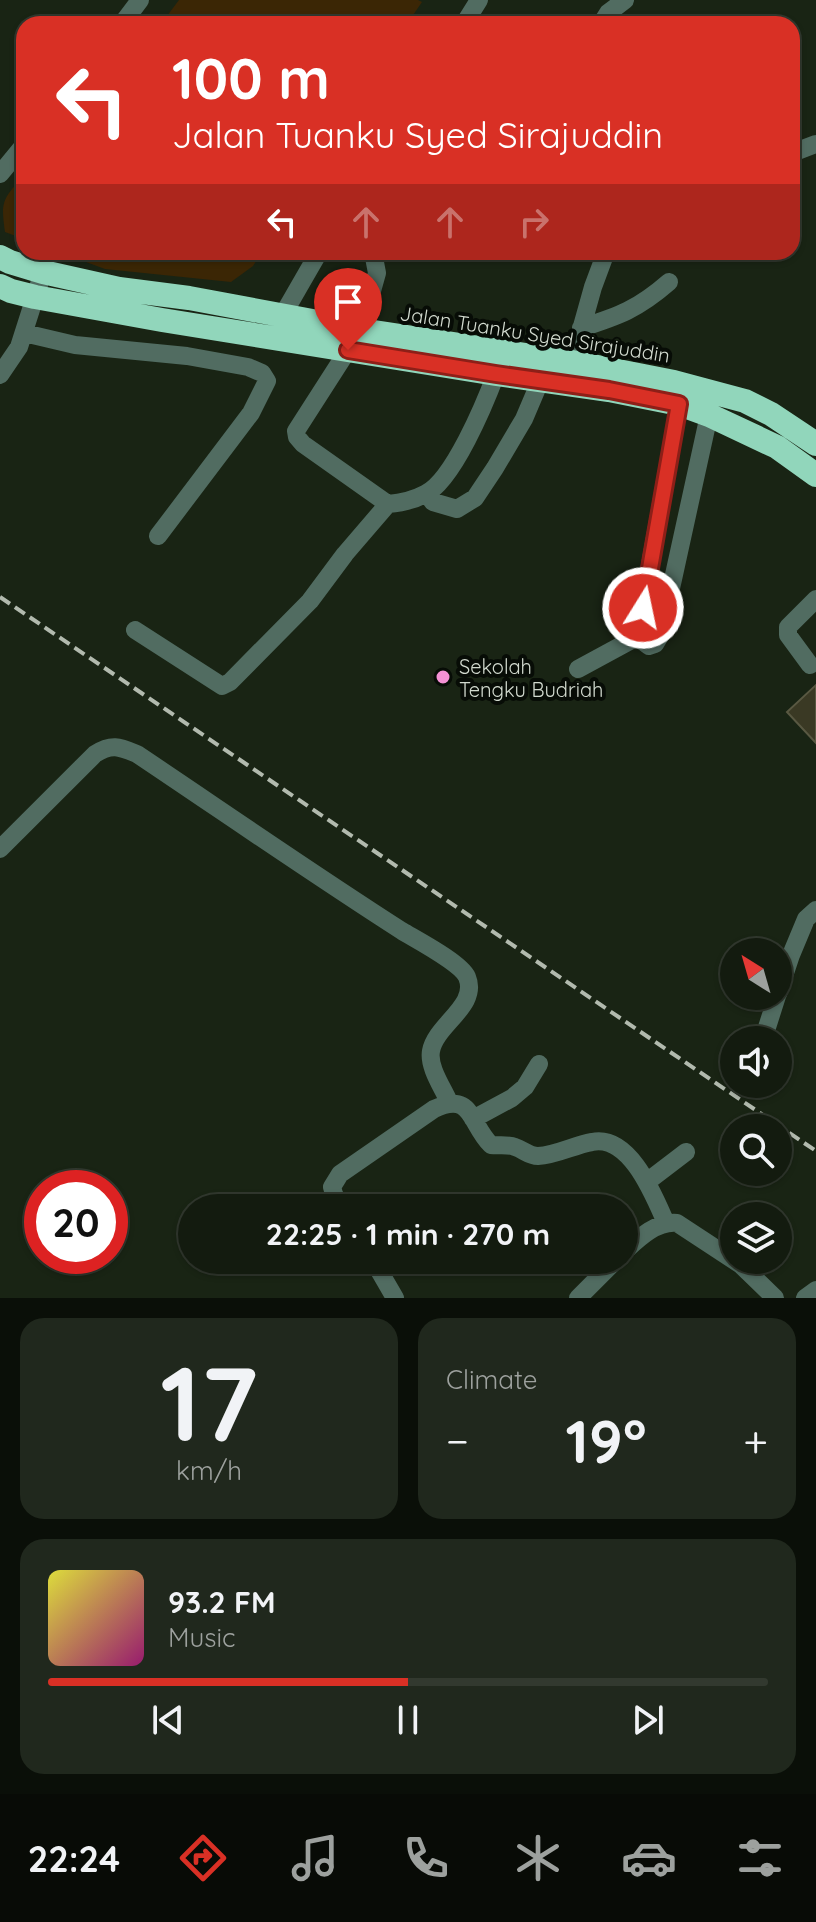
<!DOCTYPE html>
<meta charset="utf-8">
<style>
:root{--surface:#131b0f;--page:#20281d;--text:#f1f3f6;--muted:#9da19e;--line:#32392f;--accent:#d93025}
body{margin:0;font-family:Quicksand,sans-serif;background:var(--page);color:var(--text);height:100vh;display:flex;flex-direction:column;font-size:30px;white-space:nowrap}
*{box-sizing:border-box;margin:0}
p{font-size:26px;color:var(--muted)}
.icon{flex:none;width:44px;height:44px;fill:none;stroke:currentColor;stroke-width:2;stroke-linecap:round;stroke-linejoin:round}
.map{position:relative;height:1298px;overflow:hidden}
.panel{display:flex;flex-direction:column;gap:20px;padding:20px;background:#0a0f08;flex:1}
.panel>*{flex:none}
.guide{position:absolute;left:16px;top:16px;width:784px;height:244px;border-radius:24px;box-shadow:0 2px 6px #0004,0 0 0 2px var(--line);background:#d93025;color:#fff;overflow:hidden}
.needle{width:52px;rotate:323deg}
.buttons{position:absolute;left:720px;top:938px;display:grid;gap:16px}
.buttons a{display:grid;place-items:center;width:72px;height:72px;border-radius:50%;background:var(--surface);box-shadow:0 2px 6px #0004,0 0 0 2px var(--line);font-size:40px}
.speed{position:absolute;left:24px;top:1170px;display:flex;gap:16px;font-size:40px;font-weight:700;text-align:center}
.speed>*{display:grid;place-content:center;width:104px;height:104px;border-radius:50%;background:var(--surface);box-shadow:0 2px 6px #0004,0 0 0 2px var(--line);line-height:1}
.speed .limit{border:12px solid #d22;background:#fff;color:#111}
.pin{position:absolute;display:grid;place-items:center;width:68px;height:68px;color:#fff;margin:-82px -34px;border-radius:50% 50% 50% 0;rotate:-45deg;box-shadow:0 0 8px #0007}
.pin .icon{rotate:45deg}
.me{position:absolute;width:88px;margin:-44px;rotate:10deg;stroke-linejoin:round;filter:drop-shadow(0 0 6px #0008)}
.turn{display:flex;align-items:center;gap:28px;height:168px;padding:0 24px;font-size:36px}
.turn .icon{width:104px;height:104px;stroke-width:2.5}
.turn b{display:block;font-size:56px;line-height:68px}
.lanes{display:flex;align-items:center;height:76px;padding:0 24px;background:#0003;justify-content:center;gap:40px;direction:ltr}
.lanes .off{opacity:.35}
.big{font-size:60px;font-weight:700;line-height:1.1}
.panel .widget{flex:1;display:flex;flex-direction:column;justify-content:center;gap:12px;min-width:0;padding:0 28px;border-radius:24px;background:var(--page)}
.panel .dial{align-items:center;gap:0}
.dial b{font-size:104px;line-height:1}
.song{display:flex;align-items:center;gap:24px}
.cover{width:96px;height:96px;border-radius:12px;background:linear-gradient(135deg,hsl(60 70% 55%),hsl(320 70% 35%))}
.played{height:8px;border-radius:4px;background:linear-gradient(90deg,var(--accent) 50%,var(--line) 50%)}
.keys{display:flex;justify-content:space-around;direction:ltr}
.heat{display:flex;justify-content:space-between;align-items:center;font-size:44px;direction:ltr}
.panel .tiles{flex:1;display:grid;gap:20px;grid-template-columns:1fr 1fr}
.widget:last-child{grid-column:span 2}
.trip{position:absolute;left:178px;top:1194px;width:460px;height:80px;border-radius:40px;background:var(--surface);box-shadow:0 2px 6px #0004,0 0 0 2px var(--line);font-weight:700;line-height:80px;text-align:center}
.tabs{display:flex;height:128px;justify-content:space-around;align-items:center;background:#080b06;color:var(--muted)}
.tabs .icon{width:56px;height:56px}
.tabs .active{color:var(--accent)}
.tabs b{font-size:36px;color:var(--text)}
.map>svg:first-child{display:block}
</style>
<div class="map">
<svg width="816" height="1298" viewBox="0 0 816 1298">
<rect width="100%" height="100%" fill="#192414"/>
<path fill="#3b2605" d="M179,0H418L422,2L407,24H161Z
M24,175V239L5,232C0,199 4,199 24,175Z
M59,252H262L253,266L231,282L105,269Z"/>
<path fill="#3a3924" stroke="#595842" stroke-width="2" d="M816,685V743L787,712Z"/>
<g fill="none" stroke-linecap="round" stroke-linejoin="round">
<path stroke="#516c61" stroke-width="18" d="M122,24L140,0
M464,24L479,0
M601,24L608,13L625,0
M792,153L816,144
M0,174L24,145
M277,325L319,252
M581,328C619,316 638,309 669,282
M361,330L377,273L373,252
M24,333L75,345L187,356L248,367L262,373L267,381L251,413L158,536
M348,350L296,431L297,437L303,444L388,504
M572,362L593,287L606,252
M0,375L19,347L43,272
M427,494L433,502L457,509L475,498L495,468L524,419L541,379
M135,630L222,686L230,682L310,601L345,554L388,504C400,503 414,500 425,494C453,481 485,403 496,374
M637,637L649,646L655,644L661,634L709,415
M637,637L679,404
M810,665L788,635V627L816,599
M578,669L637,637
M0,849L95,754C112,743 120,747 137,754C225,813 313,874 402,931C417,940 461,963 467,977C479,1006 436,1024 431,1051C428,1067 443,1088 449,1102
M778,994L791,955L806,919L816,910
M763,1040L777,996
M473,1119L512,1098L525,1087L539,1064
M648,1181L686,1152
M341,1208L334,1194L332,1187L340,1174L434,1109C473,1091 469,1123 491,1145C498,1146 508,1144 515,1147C524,1150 529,1156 538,1156C557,1155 574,1145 592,1142C630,1134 654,1196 666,1223
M624,1252C638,1239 656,1221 677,1223L741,1265L775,1298
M373,1260L395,1298
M578,1298L616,1260
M805,1298L816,1290"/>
<path stroke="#91d6bb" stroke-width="24" d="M0,257L10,262L43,272L119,289L189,298L361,330L572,362L674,382L745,401L771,414L816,444
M0,286L11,291L35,297L162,320L496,374L609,390L679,404L709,415L777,447L816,475"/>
<path stroke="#b2baae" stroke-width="4" stroke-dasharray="12 6" stroke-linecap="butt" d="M0,597L816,1151"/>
</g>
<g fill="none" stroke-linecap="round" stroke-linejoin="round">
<defs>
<path id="route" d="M348,350L496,374L609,390L679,404L643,608"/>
</defs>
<use href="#route" stroke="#8d1f18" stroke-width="20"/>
<use href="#route" stroke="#d93025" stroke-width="14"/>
</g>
<circle fill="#f491d4" stroke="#070c06" stroke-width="3" cx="443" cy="677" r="8"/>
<g text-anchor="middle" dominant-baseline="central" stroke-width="8" stroke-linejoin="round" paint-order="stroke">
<g font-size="20" fill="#d2dacf" stroke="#070c06">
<text transform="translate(535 334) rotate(9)">Jalan Tuanku Syed Sirajuddin</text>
</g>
<g font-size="20" fill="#d2dacf" stroke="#070c06" text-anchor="start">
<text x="459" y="666">Sekolah<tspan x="459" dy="23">Tengku Budriah</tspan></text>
</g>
</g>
</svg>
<div class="buttons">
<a><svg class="needle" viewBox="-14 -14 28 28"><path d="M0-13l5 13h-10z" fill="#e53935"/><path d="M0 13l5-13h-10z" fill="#9da19e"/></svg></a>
<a><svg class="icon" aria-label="sound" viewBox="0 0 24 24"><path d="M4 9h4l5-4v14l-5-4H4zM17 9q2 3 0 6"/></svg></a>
<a><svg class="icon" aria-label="search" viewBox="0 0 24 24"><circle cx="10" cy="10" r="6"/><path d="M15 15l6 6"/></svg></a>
<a><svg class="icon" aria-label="layers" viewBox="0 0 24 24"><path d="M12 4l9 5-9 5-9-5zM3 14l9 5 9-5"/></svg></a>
</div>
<div class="speed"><div class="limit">20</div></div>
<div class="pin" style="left:348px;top:350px;background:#d93025"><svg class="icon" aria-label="arrive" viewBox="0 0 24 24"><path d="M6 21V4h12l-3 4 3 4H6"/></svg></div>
<svg class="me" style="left:643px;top:608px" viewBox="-20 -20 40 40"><circle r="17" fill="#d93025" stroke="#fff" stroke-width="3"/><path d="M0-11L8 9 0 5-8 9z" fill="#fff"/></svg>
<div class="trip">22:25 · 1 min · 270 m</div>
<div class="guide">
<div class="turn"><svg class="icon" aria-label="left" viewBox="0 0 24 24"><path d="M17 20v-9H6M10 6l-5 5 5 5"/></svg><div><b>100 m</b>Jalan Tuanku Syed Sirajuddin</div></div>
<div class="lanes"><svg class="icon" aria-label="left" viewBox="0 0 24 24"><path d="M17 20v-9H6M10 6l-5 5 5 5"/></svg><svg class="icon off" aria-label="ahead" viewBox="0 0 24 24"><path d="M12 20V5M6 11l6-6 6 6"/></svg><svg class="icon off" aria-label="ahead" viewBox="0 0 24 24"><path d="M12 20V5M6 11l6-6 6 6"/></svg><svg class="icon off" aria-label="right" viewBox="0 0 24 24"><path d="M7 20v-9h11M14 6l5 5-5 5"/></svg></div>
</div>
</div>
<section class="panel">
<div class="tiles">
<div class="widget dial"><b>17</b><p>km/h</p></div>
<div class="widget"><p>Climate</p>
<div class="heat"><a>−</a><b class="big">19°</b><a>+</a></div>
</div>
<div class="widget">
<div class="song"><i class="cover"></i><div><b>93.2 FM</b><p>Music</p></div></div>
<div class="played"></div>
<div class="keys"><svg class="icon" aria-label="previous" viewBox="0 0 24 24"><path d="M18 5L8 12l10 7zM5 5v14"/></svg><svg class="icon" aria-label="pause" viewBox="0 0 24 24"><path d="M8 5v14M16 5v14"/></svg><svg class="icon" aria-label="next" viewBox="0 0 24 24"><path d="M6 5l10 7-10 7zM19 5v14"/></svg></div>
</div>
</div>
</section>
<nav class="tabs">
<b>22:24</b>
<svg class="icon active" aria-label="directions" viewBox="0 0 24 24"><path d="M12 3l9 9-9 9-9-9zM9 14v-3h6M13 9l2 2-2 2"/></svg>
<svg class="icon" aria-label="music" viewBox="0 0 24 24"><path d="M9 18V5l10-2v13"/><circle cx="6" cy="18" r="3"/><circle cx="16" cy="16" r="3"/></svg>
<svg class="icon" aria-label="phone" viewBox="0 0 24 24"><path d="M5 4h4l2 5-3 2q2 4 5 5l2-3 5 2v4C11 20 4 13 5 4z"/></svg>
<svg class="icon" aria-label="climate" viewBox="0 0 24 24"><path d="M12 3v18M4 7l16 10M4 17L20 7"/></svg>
<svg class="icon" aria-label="car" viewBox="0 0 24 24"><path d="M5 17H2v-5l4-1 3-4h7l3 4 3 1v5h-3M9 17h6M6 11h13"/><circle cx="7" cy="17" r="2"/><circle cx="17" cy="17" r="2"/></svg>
<svg class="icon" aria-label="filters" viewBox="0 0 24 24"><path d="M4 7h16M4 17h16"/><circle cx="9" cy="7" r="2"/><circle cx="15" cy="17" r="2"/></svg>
</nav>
